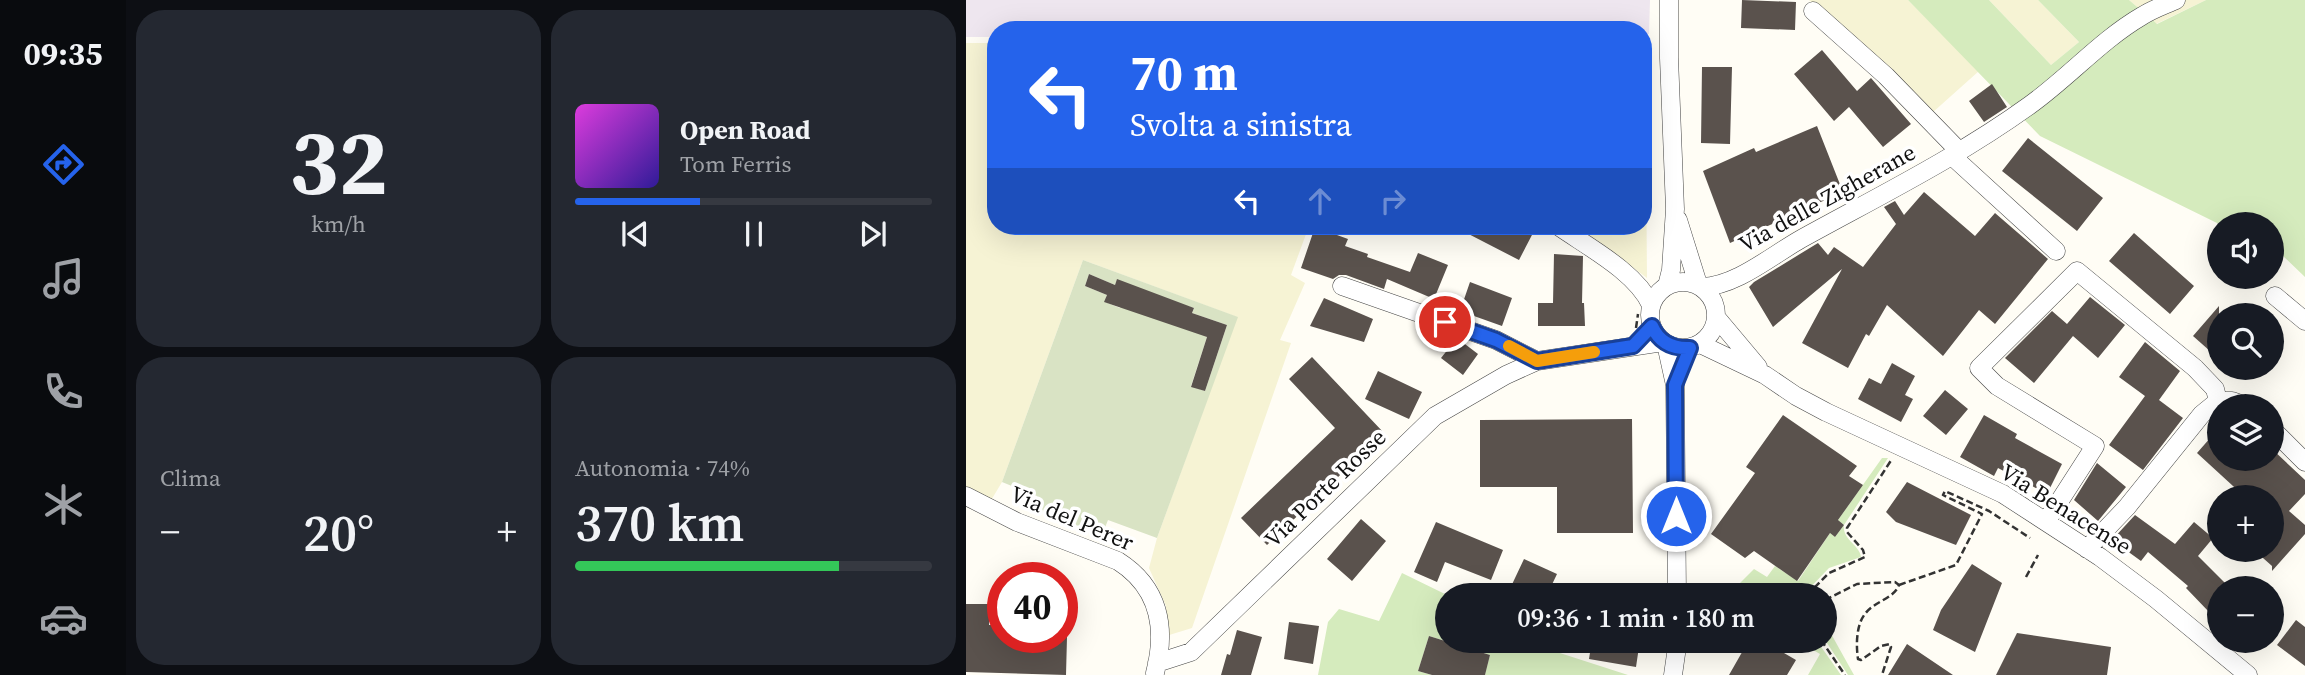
<!DOCTYPE html>
<html lang="it">
<meta charset="utf-8">
<style>
:root{--surface:#171b24;--page:#242831;--text:#f1f3f6;--muted:#9ea1a6;--line:#363941;--accent:#2563eb}
body{margin:0;font-family:"Source Serif 4",serif;background:var(--page);color:var(--text);height:100vh;display:flex;flex-direction:column;font-size:26px;white-space:nowrap}
*{box-sizing:border-box;margin:0}
p{font-size:23px;color:var(--muted)}
.icon{flex:none;width:38px;height:38px;fill:none;stroke:currentColor;stroke-width:2;stroke-linecap:round;stroke-linejoin:round}
.map{position:relative;flex:1;overflow:hidden}
.details{display:flex;flex-direction:column;gap:10px;padding:10px;background:#0d0f14;width:840px}
.details>*{flex:none}
.top-card{position:absolute;left:21px;top:21px;width:665px;height:214px;border-radius:28px;box-shadow:0 7px 28px #0002;background:#2563eb;color:#fff;overflow:hidden}
.controls{position:absolute;left:1241px;top:212px;display:grid;gap:14px}
.controls a{display:grid;place-items:center;width:77px;height:77px;border-radius:50%;background:var(--surface);box-shadow:0 7px 28px #0002;font-size:35px}
.speed{position:absolute;left:21px;top:562px;display:flex;gap:14px;font-size:35px;font-weight:700;text-align:center}
.speed>*{display:grid;place-content:center;width:91px;height:91px;border-radius:50%;background:var(--surface);box-shadow:0 7px 28px #0002;line-height:1}
.speed .limit{border:10px solid #d22;background:#fff;color:#111}
.pin{position:absolute;display:grid;place-items:center;width:60px;height:60px;color:#fff;margin:-30px;border:4px solid #fff;border-radius:50%;box-shadow:0 2px 7px #0007}
.me{position:absolute;width:77px;margin:-38px;rotate:0deg;stroke-linejoin:round;filter:drop-shadow(0 0 5px #0008)}
.turn{display:flex;align-items:center;gap:24px;height:147px;padding:0 28px;font-size:32px}
.turn .icon{width:91px;height:91px;stroke-width:2.5}
.turn b{display:block;font-size:49px;line-height:60px}
.lanes{display:flex;align-items:center;height:66px;padding:0 28px;background:#0003;justify-content:center;gap:35px;direction:ltr}
.lanes .off{opacity:.35}
.big{font-size:52px;font-weight:600;line-height:1.1}
.details .tile{flex:1;display:flex;flex-direction:column;justify-content:center;gap:10px;min-width:0;padding:0 24px;border-radius:28px;background:var(--page)}
.details .dial{align-items:center;gap:0}
.dial b{font-size:91px;line-height:1}
.song{display:flex;align-items:center;gap:21px}
.cover{width:84px;height:84px;border-radius:10px;background:linear-gradient(135deg,hsl(300 70% 55%),hsl(250 70% 35%))}
.played{height:7px;border-radius:4px;background:linear-gradient(90deg,var(--accent) 35%,var(--line) 35%)}
.keys{display:flex;justify-content:space-around;direction:ltr}
.heat{display:flex;justify-content:space-between;align-items:center;font-size:38px;direction:ltr}
.charge{height:10px;border-radius:5px;background:linear-gradient(90deg,#34c759 74%,var(--line) 0)}
.details .tiles{flex:1;display:grid;gap:10px;grid-template-columns:repeat(2,1fr)}
.trip{position:absolute;left:469px;top:583px;width:402px;height:70px;border-radius:35px;background:var(--surface);box-shadow:0 7px 28px #0002;font-weight:600;line-height:70px;text-align:center}
main{display:flex;flex:1;min-height:0}
.dock{display:flex;flex-direction:column;width:126px;justify-content:space-around;align-items:center;background:#090b0e;color:var(--muted)}
.dock .icon{width:49px;height:49px}
.dock .current{color:var(--accent)}
.dock b{font-size:32px;color:var(--text)}
.map>svg:first-child{display:block}
</style>
<main>
<nav class="dock">
<b>09:35</b>
<svg class="icon current" aria-label="directions" viewBox="0 0 24 24"><path d="M12 3l9 9-9 9-9-9zM9 14v-3h6M13 9l2 2-2 2"/></svg>
<svg class="icon" aria-label="music" viewBox="0 0 24 24"><path d="M9 18V5l10-2v13"/><circle cx="6" cy="18" r="3"/><circle cx="16" cy="16" r="3"/></svg>
<svg class="icon" aria-label="phone" viewBox="0 0 24 24"><path d="M5 4h4l2 5-3 2q2 4 5 5l2-3 5 2v4C11 20 4 13 5 4z"/></svg>
<svg class="icon" aria-label="climate" viewBox="0 0 24 24"><path d="M12 3v18M4 7l16 10M4 17L20 7"/></svg>
<svg class="icon" aria-label="car" viewBox="0 0 24 24"><path d="M5 17H2v-5l4-1 3-4h7l3 4 3 1v5h-3M9 17h6M6 11h13"/><circle cx="7" cy="17" r="2"/><circle cx="17" cy="17" r="2"/></svg>
</nav>
<section class="details">
<div class="tiles">
<div class="tile dial"><b>32</b><p>km/h</p></div>
<div class="tile">
<div class="song"><i class="cover"></i><div><b>Open Road</b><p>Tom Ferris</p></div></div>
<div class="played"></div>
<div class="keys"><svg class="icon" aria-label="previous" viewBox="0 0 24 24"><path d="M18 5L8 12l10 7zM5 5v14"/></svg><svg class="icon" aria-label="pause" viewBox="0 0 24 24"><path d="M8 5v14M16 5v14"/></svg><svg class="icon" aria-label="next" viewBox="0 0 24 24"><path d="M6 5l10 7-10 7zM19 5v14"/></svg></div>
</div>
<div class="tile"><p>Clima</p>
<div class="heat"><a>−</a><b class="big">20°</b><a>+</a></div>
</div>
<div class="tile"><p>Autonomia · 74%</p><b class="big">370 km</b><div class="charge"></div></div>
</div>
</section>
<div class="map">
<svg width="1339" height="675" viewBox="0 0 1339 675">
<rect width="100%" height="100%" fill="#fffdf5"/>
<path fill="#eee6ef" d="M0,0H684L683,34H677V30H30V37H0Z"/>
<path fill="#f6f3d4" d="M843,0H942L1013,71L966,113Z
M1023,0H1072L1113,42L1085,65Z
M1163,0H1240L1190,24Z
M677,38H679L681,278L611,226H677Z
M0,43H30V226H343L325,275L339,283L314,340L325,343L226,628L200,636V606L183,568L191,538L271,317L117,260L36,482L24,502L0,489Z"/>
<path fill="#d5ebbd" d="M942,0H1023L1085,65L1113,42L1072,0H1163L1191,24L1240,0H1339V277L1317,256L1306,250V224H1253L1074,136Z
M916,458H922L878,525C876,540 894,545 895,557L863,568L837,595H762L788,569L801,577L809,566L832,581L864,533L869,537L878,525L872,520Z
M436,573L481,595V640L567,641L566,644L662,675H519L524,655L463,636L452,671L466,675H352L362,622L373,609L413,621Z
M859,623L888,675H882L859,640Z
M832,641H851L875,675H842L854,654Z"/>
<path fill="#d9e3c4" fill-rule="evenodd" d="M117,260L272,317L191,538L142,520L136,535L67,509L71,496L36,482ZM123,274L149,285L151,280L159,294L154,308L139,302L141,295L119,286ZM211,303L228,308L226,313L261,325L239,391L225,386L241,337Z"/>
<path fill="#5a524d" d="M776,0L830,2L829,30L775,28Z
M856,50L891,91L905,78L945,124L917,147L883,107L868,121L828,74Z
M736,67H766L764,144L735,143Z
M1026,84L1041,107L1018,122L1003,101Z
M851,126L877,192L764,243L737,171L788,148L790,152Z
M1062,138L1137,198L1111,231L1036,171Z
M958,192L1009,236L1029,213L1082,259L1029,324L1013,310L977,356L921,305L903,336L900,334L882,368L836,343L876,269L807,327L783,287L788,282L852,243L862,255L868,247L897,267L930,224L918,207L929,201L938,215Z
M487,226H554L567,233L553,260Z
M349,227L382,239L379,246L402,254L401,257L444,272L452,253L482,265L468,299L421,279L418,289L380,275H373L367,279L335,268Z
M1168,233L1228,286L1204,314L1143,261Z
M588,254L617,256L616,303H618L619,326H572V303H587Z
M123,274L149,285L151,279L228,308L226,313L261,325L239,391L225,387L241,337L138,302L141,295L119,286Z
M504,282L546,298L536,326L494,311Z
M1124,297L1159,325L1132,358L1107,336L1068,383L1039,358L1086,311L1101,324Z
M358,298L407,319L398,342L344,326Z
M1253,306V359L1227,336Z
M491,338L512,354L497,375L475,358Z
M1179,342L1214,371L1193,400L1217,418L1177,470L1143,445L1179,396L1153,377Z
M346,357L418,433L301,545L275,518L369,428L323,379Z
M926,363L949,376L939,395L947,399L935,422L892,399L903,378L915,384Z
M412,371L456,392L443,419L399,399Z
M979,390L1002,409L980,435L957,416Z
M817,415L891,466L883,476L897,485L872,520L878,525L869,537L864,533L831,581L788,551L779,558L745,534L789,473L780,467Z
M1018,415L1051,434L1049,438L1096,464L1081,494L1032,468L1028,476L994,457Z
M666,419L667,533H591V487H514V420Z
M1253,428V458H1306V449L1339,480V494L1323,511L1339,525V534L1306,571V566L1288,550H1306V497H1279L1231,453Z
M1131,463L1160,487L1132,521L1108,500Z
M941,482L1005,515L990,545L930,522L920,512Z
M1169,515L1209,544L1228,522L1247,538L1232,556L1264,588H1253V603L1244,613L1220,588L1222,586L1182,552L1175,561L1146,540Z
M395,519L420,541L386,581L361,559Z
M470,522L537,550L525,580L479,562L471,582L448,572Z
M558,559L591,574L581,595H541Z
M1006,564L1036,583L1009,652L967,630L975,610Z
M0,604H24L23,625H37V637H101L100,675L0,672Z
M1330,620L1339,627V666L1311,645Z
M323,622L353,626L347,664L318,659Z
M271,630L296,637L285,675H255L261,654L264,655Z
M1051,633L1145,647L1141,675H1030Z
M463,636L524,655L519,675H466L452,671Z
M626,640H674L670,667L623,659Z
M783,640H796L830,660L821,675H763Z
M941,644L987,675H922Z"/>
<g fill="none" stroke-linecap="round" stroke-linejoin="round">
<defs>
<path id="minor" d="M847,11L920,76L994,152
M986,156L1090,251
M712,220L732,284
M592,226C622,247 670,272 685,305
M684 315a33 33 0 1 1 66 0a33 33 0 1 1-66 0Z
M376,286L530,340L571,361
M701,286L705,270L709,209L703,58V0
M736,287C770,286 805,256 835,239C913,196 992,157 1064,105C1103,77 1135,40 1176,16C1187,9 1199,5 1210,0
M1309,296L1339,321
M750,317L792,367
M700,344L709,385L711,595
M734,344L799,375L830,396L860,412L1037,494L1134,557L1190,599L1282,675
M1306,429L1339,462
M0,496L51,522L152,561C193,587 201,627 189,673
M1080,522L1129,446L1031,386L1013,368L1111,271L1229,368L1249,389L1252,401
M1121,549L1161,507L1236,414L1252,401H1266L1280,406
M191,663L225,652L469,416L540,375L571,361L697,342
M707,675L712,640"/>
</defs>
<use href="#minor" stroke="#444" stroke-width="19"/>
<path stroke="#333" stroke-width="2.5" stroke-dasharray="7 3.5" stroke-linecap="butt" d="M670,328L672,314
M1060,577L1072,555
M933,585L990,565L1016,514L977,495L979,491L1023,511L1064,538
M841,595L863,573L899,557L897,550L881,532V528L926,459
M859,600L891,584L929,582L933,585C929,598 907,602 899,614C890,625 890,646 892,659L895,660L915,646L924,644L925,647L916,675
M855,640L879,675"/>
<use href="#minor" stroke="#fff" stroke-width="18"/>
</g>
<g fill="none" stroke-linecap="round" stroke-linejoin="round">
<defs>
<path id="route" d="M479,322L530,340L571,361L667,346L686,326C693,342 706,349 724,348L709,385L710,516"/>
</defs>
<use href="#route" stroke="#184099" stroke-width="18"/>
<use href="#route" stroke="#2563eb" stroke-width="12"/>
<path stroke="#f59e0b" stroke-width="12" d="M543,346L571,361L628,352"/>
</g>
<g text-anchor="middle" dominant-baseline="central" stroke-width="7" stroke-linejoin="round" paint-order="stroke">
<g font-size="23" fill="#111" stroke="#fff">
<text transform="translate(861 198) rotate(-29)">Via delle Zigherane</text>
<text transform="translate(359 488) rotate(-44)">Via Porte Rosse</text>
<text transform="translate(1100 509) rotate(32)">Via Benacense</text>
<text transform="translate(106 518) rotate(23)">Via del Perer</text>
</g>
</g>
</svg>
<div class="controls">
<a><svg class="icon" aria-label="sound" viewBox="0 0 24 24"><path d="M4 9h4l5-4v14l-5-4H4zM17 9q2 3 0 6"/></svg></a>
<a><svg class="icon" aria-label="search" viewBox="0 0 24 24"><circle cx="10" cy="10" r="6"/><path d="M15 15l6 6"/></svg></a>
<a><svg class="icon" aria-label="layers" viewBox="0 0 24 24"><path d="M12 4l9 5-9 5-9-5zM3 14l9 5 9-5"/></svg></a>
<a>+</a>
<a>−</a>
</div>
<div class="speed"><div class="limit">40</div></div>
<div class="pin" style="left:479px;top:322px;background:#d93025"><svg class="icon" aria-label="arrive" viewBox="0 0 24 24"><path d="M6 21V4h12l-3 4 3 4H6"/></svg></div>
<svg class="me" style="left:710px;top:516px" viewBox="-20 -20 40 40"><circle r="17" fill="#2563eb" stroke="#fff" stroke-width="3"/><path d="M0-11L8 9 0 5-8 9z" fill="#fff"/></svg>
<div class="trip">09:36 · 1 min · 180 m</div>
<div class="top-card">
<div class="turn"><svg class="icon" aria-label="left" viewBox="0 0 24 24"><path d="M17 20v-9H6M10 6l-5 5 5 5"/></svg><div><b>70 m</b>Svolta a sinistra</div></div>
<div class="lanes"><svg class="icon" aria-label="left" viewBox="0 0 24 24"><path d="M17 20v-9H6M10 6l-5 5 5 5"/></svg><svg class="icon off" aria-label="ahead" viewBox="0 0 24 24"><path d="M12 20V5M6 11l6-6 6 6"/></svg><svg class="icon off" aria-label="right" viewBox="0 0 24 24"><path d="M7 20v-9h11M14 6l5 5-5 5"/></svg></div>
</div>
</div>
</main>
